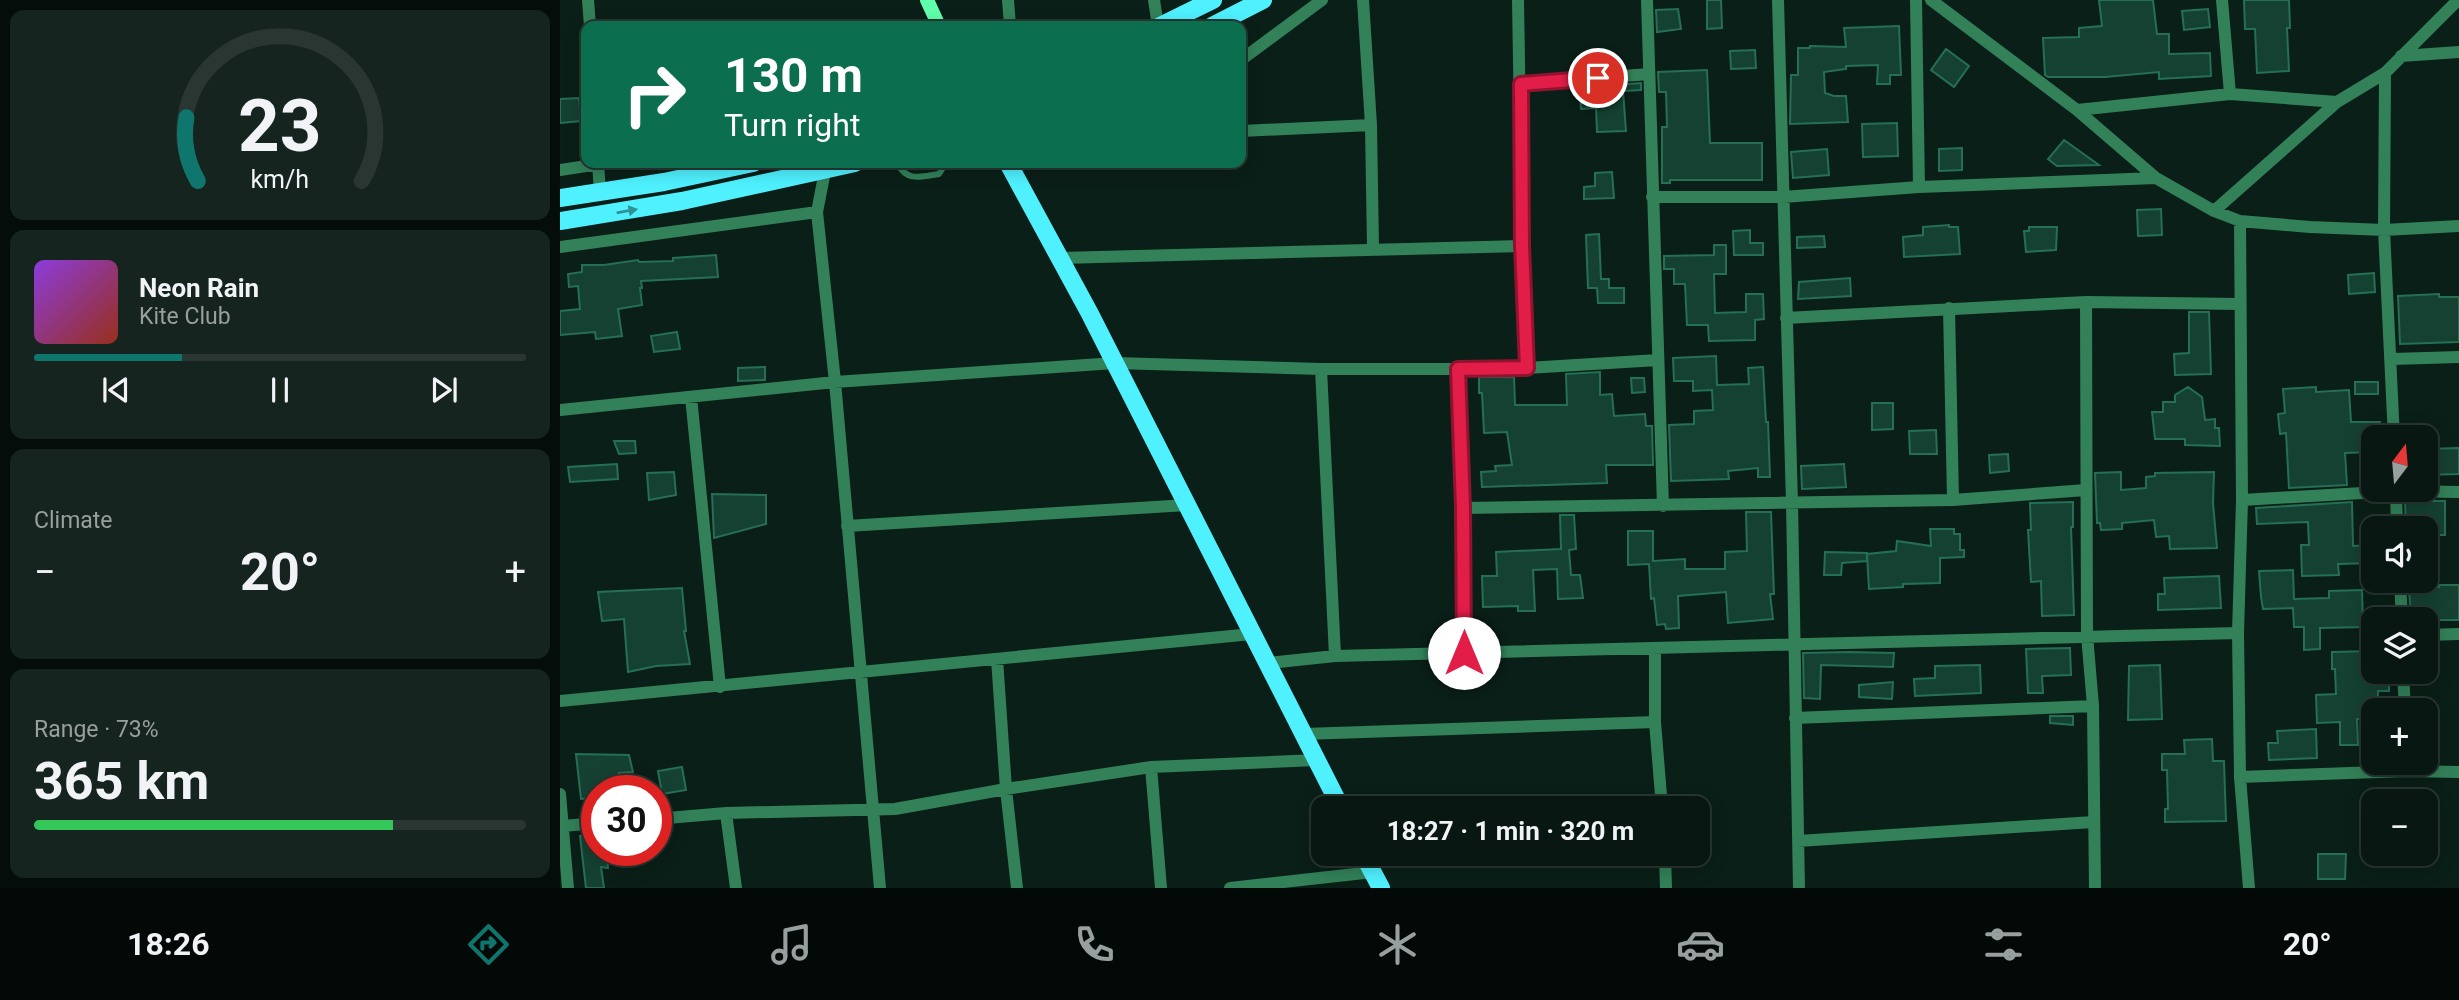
<!DOCTYPE html>
<meta charset="utf-8">
<style>
:root{--surface:#081711;--page:#16241f;--text:#f1f3f6;--muted:#989f9f;--line:#293631;--accent:#0f766e}
body{margin:0;font-family:Roboto,sans-serif;background:var(--page);color:var(--text);height:100vh;display:flex;flex-direction:column;font-size:26px;white-space:nowrap}
*{box-sizing:border-box;margin:0}
p{font-size:23px;color:var(--muted)}
.icon{flex:none;width:38px;height:38px;fill:none;stroke:currentColor;stroke-width:2;stroke-linecap:round;stroke-linejoin:round}
.map{position:relative;flex:1;overflow:hidden}
.drawer{display:flex;flex-direction:column;gap:10px;padding:10px;background:#040d09;width:560px}
.drawer>*{flex:none}
.hud{position:absolute;left:21px;top:21px;width:665px;height:147px;border-radius:14px;box-shadow:0 4px 18px #0003,0 0 0 2px var(--line);background:#0b6e4f;color:#fff;overflow:hidden}
.needle{width:46px;rotate:16deg}
.fabs{position:absolute;left:1801px;top:425px;display:grid;gap:14px}
.fabs a{display:grid;place-items:center;width:77px;height:77px;border-radius:14px;background:var(--surface);box-shadow:0 4px 18px #0003,0 0 0 2px var(--line);font-size:35px}
.speed{position:absolute;left:21px;top:775px;display:flex;gap:14px;font-size:35px;font-weight:700;text-align:center}
.speed>*{display:grid;place-content:center;width:91px;height:91px;border-radius:50%;background:var(--surface);box-shadow:0 4px 18px #0003,0 0 0 2px var(--line);line-height:1}
.speed .limit{border:10px solid #d22;background:#fff;color:#111}
.pin{position:absolute;display:grid;place-items:center;width:60px;height:60px;color:#fff;margin:-30px;border:4px solid #fff;border-radius:50%;box-shadow:0 2px 7px #0007}
.me{position:absolute;width:77px;margin:-38px;rotate:0deg;stroke-linejoin:round;filter:drop-shadow(0 0 5px #0008)}
.turn{display:flex;align-items:center;gap:24px;height:147px;padding:0 28px;font-size:32px}
.turn .icon{width:91px;height:91px;stroke-width:2.5}
.turn b{display:block;font-size:49px;line-height:60px}
.big{font-size:52px;font-weight:700;line-height:1.1}
.drawer .tile{flex:1;display:flex;flex-direction:column;justify-content:center;gap:10px;min-width:0;padding:0 24px;border-radius:14px;background:var(--page)}
.drawer .dial{align-items:center;gap:0}
.dial svg{height:182px;overflow:visible;fill:none;stroke:var(--line);stroke-width:7;stroke-linecap:round;text-anchor:middle}
.dial text{fill:var(--text);stroke:none}
.song{display:flex;align-items:center;gap:21px}
.cover{width:84px;height:84px;border-radius:10px;background:linear-gradient(135deg,hsl(270 70% 55%),hsl(10 70% 35%))}
.played{height:7px;border-radius:4px;background:linear-gradient(90deg,var(--accent) 30%,var(--line) 30%)}
.keys{display:flex;justify-content:space-around;direction:ltr}
.heat{display:flex;justify-content:space-between;align-items:center;font-size:38px;direction:ltr}
.charge{height:10px;border-radius:5px;background:linear-gradient(90deg,#34c759 73%,var(--line) 0)}
.trip{position:absolute;left:751px;top:796px;width:399px;height:70px;border-radius:14px;background:var(--surface);box-shadow:0 4px 18px #0003,0 0 0 2px var(--line);font-weight:700;line-height:70px;text-align:center}
.dock{display:flex;height:112px;justify-content:space-around;align-items:center;background:#030907;color:var(--muted)}
.dock .icon{width:49px;height:49px}
.dock .active{color:var(--accent)}
.dock b{font-size:32px;color:var(--text)}
main{display:flex;flex:1;min-height:0}
.map>svg:first-child{display:block}
</style>
<main>
<section class="drawer">
<div class="tile dial"><svg viewBox="0 0 100 80">
<path d="M14 69A42 42 0 1 1 86 69"/>
<path d="M14 69A42 42 0 0 1 9 41" stroke="#0f766e"/>
<text x="50" y="56" font-size="32" font-weight="700">23</text>
<text x="50" y="72" font-size="11">km/h</text>
</svg></div>
<div class="tile">
<div class="song"><i class="cover"></i><div><b>Neon Rain</b><p>Kite Club</p></div></div>
<div class="played"></div>
<div class="keys"><svg class="icon" aria-label="previous" viewBox="0 0 24 24"><path d="M18 5L8 12l10 7zM5 5v14"/></svg><svg class="icon" aria-label="pause" viewBox="0 0 24 24"><path d="M8 5v14M16 5v14"/></svg><svg class="icon" aria-label="next" viewBox="0 0 24 24"><path d="M6 5l10 7-10 7zM19 5v14"/></svg></div>
</div>
<div class="tile"><p>Climate</p>
<div class="heat"><a>−</a><b class="big">20°</b><a>+</a></div>
</div>
<div class="tile"><p>Range · 73%</p><b class="big">365 km</b><div class="charge"></div></div>
</section>
<div class="map">
<svg width="1899" height="888" viewBox="0 0 1899 888">
<rect width="100%" height="100%" fill="#0a1f17"/>
<path fill="#154132" stroke="#256f55" stroke-width="2" d="M1147,0H1161L1162,28L1147,29Z
M1539,0H1593L1597,34H1609V54L1650,53L1651,76L1599,79V72L1545,77H1488L1485,75L1483,38L1519,37V28L1542,26Z
M1684,0H1729L1730,28H1727L1729,71L1697,73L1695,29H1685Z
M1118,9L1121,29L1097,32L1096,10Z
M1648,9L1650,27L1624,30L1622,11Z
M1339,26L1341,75H1330V84H1317L1318,65L1286,66V69L1264,72L1265,93L1274,96H1286L1288,122L1230,124L1231,75H1238V48H1250V46L1286,47L1284,28Z
M1386,49L1409,66L1394,87L1371,70Z
M1195,50L1196,68L1171,69L1170,51Z
M1147,70L1150,143H1202V180H1110V183H1102V127H1107L1106,92H1099L1098,72Z
M1081,83V90L1063,91L1066,131L1037,132L1036,108L1021,109L1019,88Z
M19,98L21,121L0,123V99Z
M1337,123L1338,156L1303,157L1302,124Z
M1504,140L1539,165L1497,166L1488,159Z
M1402,148V170L1379,171V149Z
M1267,149L1269,175L1233,178L1231,152Z
M1052,172L1054,198L1024,199V187L1035,186V173Z
M1601,209L1602,235L1578,236L1577,210Z
M1389,225V227H1398L1400,254L1344,257L1343,237L1363,235V227Z
M1469,227H1497L1496,250L1466,252L1464,231H1469Z
M1190,230V243H1203V255H1174L1173,231Z
M1039,234L1041,279H1049V288H1064V303H1038L1037,288H1028L1026,235Z
M1264,236L1265,247L1237,248V237Z
M1154,245H1166V274H1154L1155,313L1186,312V294H1203L1204,319L1195,320V340L1149,341L1148,325H1127L1125,284H1114V269H1104V256L1154,255Z
M156,255L158,277L81,281L82,288H80L82,305L58,309L62,336L36,339L35,332L0,335V311L20,309L18,286L9,287L8,274L22,272V265H44L78,260L79,262L113,261V258Z
M1814,273L1815,292L1789,294L1788,275Z
M1290,278L1291,296L1238,299L1239,282Z
M1879,294V297H1899V342L1840,344L1838,296Z
M1629,312H1649L1651,374L1615,375L1614,354L1629,353Z
M117,332L120,349L94,352L91,336Z
M1156,356L1157,385L1189,384L1188,368L1203,367L1206,422H1208L1210,477H1198V468L1168,471L1169,479L1111,481L1109,425L1134,424V411L1153,410L1152,390L1133,391V381H1114L1113,358Z
M205,367V380L178,381V368Z
M1040,372V395L1052,394L1054,416L1085,414L1086,426H1092L1093,465H1046L1047,483L922,487L921,472L936,471L935,466L952,465L947,432L924,433L922,393H919V377H954L955,405H1007L1006,374Z
M1071,378H1084L1085,392L1072,393Z
M1795,382H1818V394H1795Z
M1628,387L1642,397L1645,420L1655,419V428H1659L1660,446L1625,445V439H1595L1592,412H1603V402H1615V395Z
M1756,387V392L1789,390L1791,422H1820V438H1813V452L1785,453L1787,485L1729,488L1726,433L1720,434L1718,414L1725,413L1723,389Z
M1312,403H1333V429L1312,430Z
M1376,430L1377,454H1350L1349,431Z
M54,441H75L76,453L59,454Z
M1899,448V474L1866,475V449Z
M1448,454L1449,471L1430,473L1429,455Z
M57,464L58,479L10,482L8,467Z
M1284,464L1286,487L1242,489L1241,466Z
M114,472L116,495L89,500L87,473Z
M1561,472V490L1586,488V477L1595,476V473L1654,472L1653,503L1657,548L1610,549L1609,536L1596,537L1594,520L1562,523V529L1541,530L1540,523H1537L1535,473Z
M152,494L206,495V524L154,538Z
M1845,501H1885V535H1866V528H1846Z
M1513,502V527H1511L1514,615L1482,616L1481,581L1471,582L1468,530H1471L1470,503Z
M1792,502L1793,546L1813,545V563L1778,564L1779,575L1742,576L1741,545H1749L1748,522L1697,524L1696,508Z
M1186,512H1211L1214,594H1210L1213,619L1168,623L1166,592L1118,596L1119,628L1106,629L1105,624L1097,625L1094,598L1091,599L1089,564L1068,565V531H1093V561L1125,559V569H1165V552L1187,551Z
M1000,515H1014L1016,549L1009,550L1011,575H1020L1023,598L998,599L997,569L973,570L975,611H958V606L923,607L922,576H937L936,552L1001,549Z
M1370,529H1394V534H1400V550H1404V557L1380,558V583L1343,584V587L1309,589L1307,554L1336,551L1337,541L1371,546Z
M1265,552L1307,553V561L1282,563L1281,575H1264Z
M1733,570L1734,599L1769,598V591L1802,590L1803,627L1760,628V649L1744,650V627H1734L1733,608L1703,609L1701,597L1699,571Z
M1659,576L1661,608L1598,610V594H1605L1604,578Z
M1878,585H1899V620H1851L1849,589L1879,587Z
M122,588L126,631H124L130,664L96,666L68,672L64,619L42,621L38,592Z
M1510,648L1511,675L1482,676L1483,693H1468L1466,649Z
M1813,651V672H1829V691H1818V710H1813V719H1797L1798,745H1780V722L1757,723L1756,695L1776,694L1775,669H1772V652Z
M1289,652L1334,653L1333,667L1261,665L1260,699L1244,698L1243,653Z
M1420,665L1421,693L1355,696L1354,679L1375,678V666Z
M1600,665L1602,719L1568,720L1569,666Z
M1333,682L1332,699L1299,697V685Z
M1490,716H1513V725L1490,723Z
M1756,729L1757,758L1709,760L1708,743H1718L1717,731Z
M1652,739L1653,761H1664L1666,821L1605,822V809H1608L1607,770H1602V754H1625L1624,740Z
M16,754L69,755L73,772L59,773V791H37V798L21,799Z
M122,767L126,790L102,794L98,771Z
M37,834V850H47L48,868L41,867L44,888H26L20,836Z
M1758,854H1786L1785,879H1758Z"/>
<g fill="none" stroke-linecap="round" stroke-linejoin="round">
<path stroke="#328159" stroke-width="6" d="M337,163C347,182 360,177 379,174L386,163"/>
<path stroke="#328159" stroke-width="12" d="M28,0L30,26
M448,0L450,26
M594,0L598,26
M803,0L811,125L813,248
M958,0L962,246L967,368
M1087,0L1103,506
M1218,0L1232,503L1239,888
M1356,0L1359,187
M1371,0L1517,110L1596,178L1654,211L1680,221L1750,227L1824,230L1899,226
M1662,0L1670,94
M1841,56L1899,52
M681,60L762,0
M1825,73L1824,230L1834,438
M961,84L1089,74
M1517,110L1670,94L1777,102
M681,131L811,125
M38,163L40,192
M0,170L46,163
M265,171L257,212L275,382L320,888
M1092,197H1223L1359,187L1596,178
M1654,211L1777,102L1825,73L1898,0
M1680,221L1682,500L1678,633L1680,777L1689,888
M0,247L257,212
M500,258L962,246
M1526,302L1527,635L1533,706L1535,888
M1389,308L1393,500
M1226,318L1526,302L1680,304
M1832,359L1899,357
M761,369L775,656
M898,369L903,508L904,653
M131,397L160,687
M0,410L275,382L555,363L761,369H898L967,368L1098,360
M1836,490L1837,528
M1682,500L1836,491L1899,492
M903,508L1393,500L1526,490
M287,526L627,505
M1840,581L1842,620
M1866,635L1899,634
M1095,649V722L1102,808
M437,659L446,789L457,888
M709,663L775,656L1678,633
M1843,672L1845,710
M0,701L692,634
M1235,718L1533,706
M744,734L1095,722
M591,767L601,888
M1680,777L1847,771L1899,772
M0,794L8,888
M166,813L176,888
M96,819L166,813L335,809L446,789L591,767L757,760
M3,826L37,823
M1238,841L1533,822
M1105,854L1106,888
M670,888L813,872"/>
<path stroke="#5fffab" stroke-width="14" d="M367,0L379,26"/>
<path stroke="#4ff1ff" stroke-width="18" d="M600,26L653,0
M652,26L703,0
M448,163L529,312L781,808
M0,198L104,182L193,163
M0,221L122,201L295,163
M803,854L821,888"/>
</g>
<defs><path id="oneway-solid" d="M-6-.8H1V-3.2L6.5 0L1 3.2V.8H-6Z" transform="scale(1.75)"/></defs>
<use fill="#309297" href="#oneway-solid" transform="translate(67 211) rotate(-10)"/>
<g fill="none" stroke-linecap="round" stroke-linejoin="round">
<defs>
<path id="route" d="M904,653L903,508L898,369L967,368L962,246L961,84L1038,78"/>
</defs>
<use href="#route" stroke="#92132f" stroke-width="18"/>
<use href="#route" stroke="#e11d48" stroke-width="12"/>
</g>
</svg>
<div class="fabs">
<a><svg class="needle" viewBox="-14 -14 28 28"><path d="M0-13l5 13h-10z" fill="#e53935"/><path d="M0 13l5-13h-10z" fill="#989f9f"/></svg></a>
<a><svg class="icon" aria-label="sound" viewBox="0 0 24 24"><path d="M4 9h4l5-4v14l-5-4H4zM17 9q2 3 0 6"/></svg></a>
<a><svg class="icon" aria-label="layers" viewBox="0 0 24 24"><path d="M12 4l9 5-9 5-9-5zM3 14l9 5 9-5"/></svg></a>
<a>+</a>
<a>−</a>
</div>
<div class="speed"><div class="limit">30</div></div>
<div class="pin" style="left:1038px;top:78px;background:#d93025"><svg class="icon" aria-label="arrive" viewBox="0 0 24 24"><path d="M6 21V4h12l-3 4 3 4H6"/></svg></div>
<svg class="me" style="left:904px;top:653px" viewBox="-20 -20 40 40"><circle r="19" fill="#fff"/><path d="M0-13L10 11 0 6-10 11z" fill="#e11d48"/></svg>
<div class="trip">18:27 · 1 min · 320 m</div>
<div class="hud">
<div class="turn"><svg class="icon" aria-label="right" viewBox="0 0 24 24"><path d="M7 20v-9h11M14 6l5 5-5 5"/></svg><div><b>130 m</b>Turn right</div></div>
</div>
</div>
</main>
<nav class="dock">
<b>18:26</b>
<svg class="icon active" aria-label="directions" viewBox="0 0 24 24"><path d="M12 3l9 9-9 9-9-9zM9 14v-3h6M13 9l2 2-2 2"/></svg>
<svg class="icon" aria-label="music" viewBox="0 0 24 24"><path d="M9 18V5l10-2v13"/><circle cx="6" cy="18" r="3"/><circle cx="16" cy="16" r="3"/></svg>
<svg class="icon" aria-label="phone" viewBox="0 0 24 24"><path d="M5 4h4l2 5-3 2q2 4 5 5l2-3 5 2v4C11 20 4 13 5 4z"/></svg>
<svg class="icon" aria-label="climate" viewBox="0 0 24 24"><path d="M12 3v18M4 7l16 10M4 17L20 7"/></svg>
<svg class="icon" aria-label="car" viewBox="0 0 24 24"><path d="M5 17H2v-5l4-1 3-4h7l3 4 3 1v5h-3M9 17h6M6 11h13"/><circle cx="7" cy="17" r="2"/><circle cx="17" cy="17" r="2"/></svg>
<svg class="icon" aria-label="filters" viewBox="0 0 24 24"><path d="M4 7h16M4 17h16"/><circle cx="9" cy="7" r="2"/><circle cx="15" cy="17" r="2"/></svg>
<b>20°</b>
</nav>
